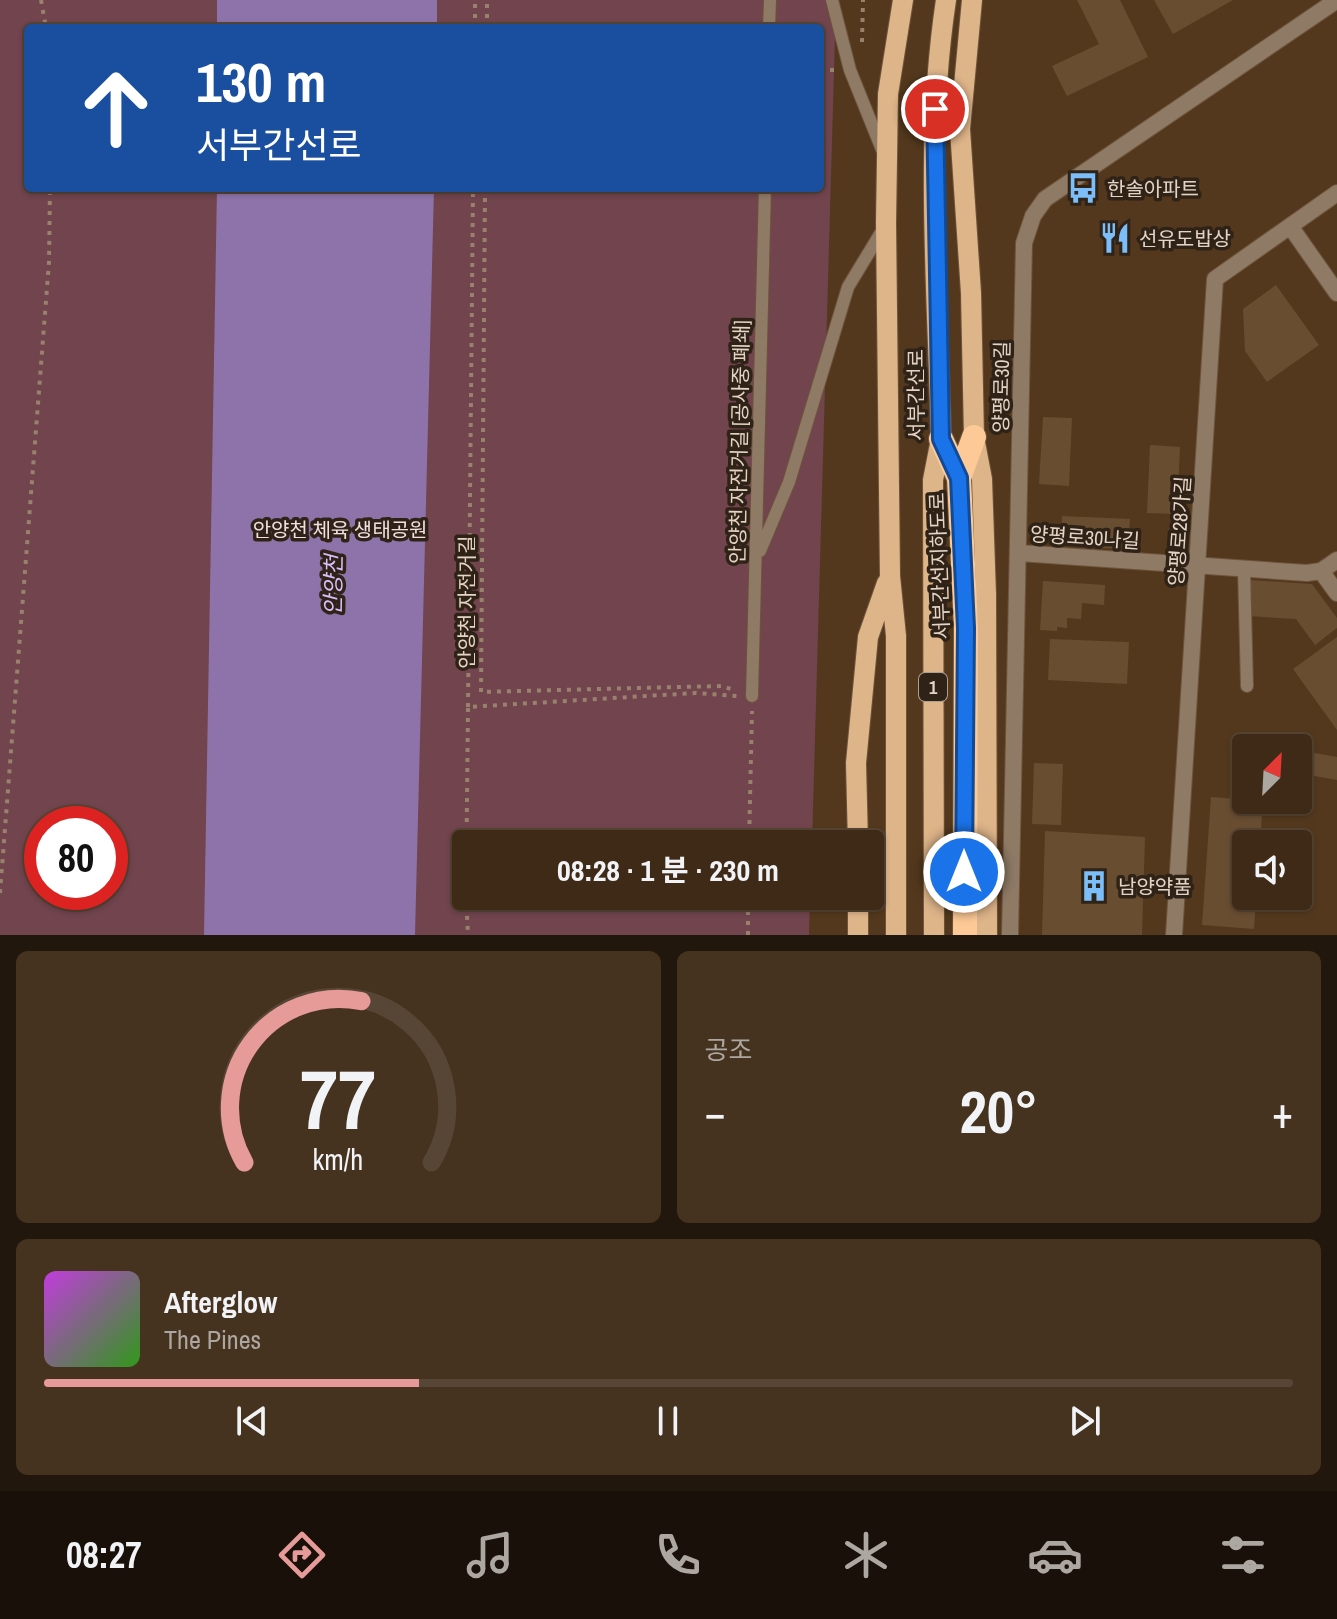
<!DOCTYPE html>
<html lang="ko">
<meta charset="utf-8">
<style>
:root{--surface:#3e2a16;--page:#45321f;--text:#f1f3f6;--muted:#ada7a1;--line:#574635;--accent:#e69b98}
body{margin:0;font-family:"Archivo Narrow","Noto Sans KR",sans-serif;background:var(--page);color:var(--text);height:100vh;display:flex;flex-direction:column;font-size:30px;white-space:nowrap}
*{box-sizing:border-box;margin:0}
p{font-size:26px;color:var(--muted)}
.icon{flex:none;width:44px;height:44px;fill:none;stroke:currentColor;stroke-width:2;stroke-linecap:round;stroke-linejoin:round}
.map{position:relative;height:935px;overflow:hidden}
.details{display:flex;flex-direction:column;gap:16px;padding:16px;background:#22170c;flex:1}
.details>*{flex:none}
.top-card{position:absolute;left:24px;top:24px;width:800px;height:168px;border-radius:8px;box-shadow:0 2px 6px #0004,0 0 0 2px var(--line);background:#1a4fa0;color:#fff;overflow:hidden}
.needle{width:52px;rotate:24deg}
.tools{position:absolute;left:1232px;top:734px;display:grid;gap:16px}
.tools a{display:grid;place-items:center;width:80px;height:80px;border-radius:8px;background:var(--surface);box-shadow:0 2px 6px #0004,0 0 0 2px var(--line);font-size:40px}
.speed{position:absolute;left:24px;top:806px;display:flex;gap:16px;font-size:40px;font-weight:700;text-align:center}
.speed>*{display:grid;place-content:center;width:104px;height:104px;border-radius:50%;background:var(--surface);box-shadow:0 2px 6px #0004,0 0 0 2px var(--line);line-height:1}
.speed .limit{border:12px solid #d22;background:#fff;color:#111}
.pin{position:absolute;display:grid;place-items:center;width:68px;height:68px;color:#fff;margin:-34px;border:4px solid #fff;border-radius:50%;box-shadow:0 2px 8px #0007}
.me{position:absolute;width:88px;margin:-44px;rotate:0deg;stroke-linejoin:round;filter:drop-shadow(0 0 6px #0008)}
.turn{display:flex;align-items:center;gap:28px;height:168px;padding:0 40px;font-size:36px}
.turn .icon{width:104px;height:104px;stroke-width:2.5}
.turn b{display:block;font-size:56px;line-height:68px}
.big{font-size:60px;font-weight:700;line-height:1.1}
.details .widget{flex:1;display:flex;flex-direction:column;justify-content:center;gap:12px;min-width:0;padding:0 28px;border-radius:12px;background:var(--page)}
.details .dial{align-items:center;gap:0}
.dial svg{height:208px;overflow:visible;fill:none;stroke:var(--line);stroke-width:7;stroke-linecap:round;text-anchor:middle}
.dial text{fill:var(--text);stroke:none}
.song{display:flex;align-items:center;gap:24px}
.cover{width:96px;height:96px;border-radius:12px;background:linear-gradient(135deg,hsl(290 70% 55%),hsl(110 70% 35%))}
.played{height:8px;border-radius:4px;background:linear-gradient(90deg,var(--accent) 30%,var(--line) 30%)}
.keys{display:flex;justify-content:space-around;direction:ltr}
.heat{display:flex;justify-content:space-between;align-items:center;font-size:44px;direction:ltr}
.details .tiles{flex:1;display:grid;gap:16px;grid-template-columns:1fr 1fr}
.widget:last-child{grid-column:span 2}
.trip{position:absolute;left:452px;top:830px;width:432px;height:80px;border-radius:8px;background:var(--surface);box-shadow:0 2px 6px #0004,0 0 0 2px var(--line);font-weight:700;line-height:80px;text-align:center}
.tabs{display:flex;height:128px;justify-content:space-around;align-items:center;background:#191109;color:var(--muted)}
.tabs .icon{width:56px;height:56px}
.tabs .current{color:var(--accent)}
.tabs b{font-size:36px;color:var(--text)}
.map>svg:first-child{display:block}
</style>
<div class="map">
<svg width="1337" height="935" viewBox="0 0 1337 935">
<rect width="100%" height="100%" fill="#53381d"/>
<path fill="#71444e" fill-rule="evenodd" d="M0,0H836L812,844H466V896H810L809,935H0ZM28,28H820V188H28ZM42,824H110V892H42Z"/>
<path fill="#8e73ab" d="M217,0H437V28H217Z
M217,188H434L415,935H204Z"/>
<path fill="#694d31" d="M1077,0H1120L1148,57L1067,96L1052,66L1099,44Z
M1154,0H1233L1173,34Z
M1276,285L1319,345L1267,382L1245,351L1243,309Z
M1043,417L1072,418L1069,486L1039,484Z
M1150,445L1180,447L1177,514L1147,513Z
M1062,516L1130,519L1128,549L1061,546Z
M1249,580L1312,584L1337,618V628L1315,645L1296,619L1247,616Z
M1043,581L1105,585L1104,605L1082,603L1081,619L1067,618V628L1057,627V631L1040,630Z
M1337,637V730L1293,669Z
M1050,639L1129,642L1127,684L1048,680Z
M1298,750L1337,757V780L1298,773Z
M1034,763L1063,764L1061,825L1032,824Z
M1211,797L1263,801L1260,844H1246V896H1256L1254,929L1202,925Z
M1045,831L1145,837L1142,935H1042Z"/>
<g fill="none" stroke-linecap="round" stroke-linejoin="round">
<defs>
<path id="lane" d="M832,0L850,70L883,152
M769,28L770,0
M760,551L789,482L848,287L885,226
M1244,569L1247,686
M752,696L765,188"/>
<path id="street" d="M1290,226L1337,293
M1019,553L1307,573L1321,571L1337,560
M1321,571L1337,593
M1010,935L1024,243L1033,216L1045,199L1337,0
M1174,935L1215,279L1337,193"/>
<path id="primary" d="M972,0L960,129L971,293L974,437L982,479L986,594L987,935
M858,844L856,763L868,637L887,583
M858,935V896
M896,935V636L890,576L886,223L888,94L903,0
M934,935L933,480L941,439C938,293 924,145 946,0"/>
<path id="highway" d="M941,439L959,478L966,628L965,935
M959,478L974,437"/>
</defs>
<use href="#lane" stroke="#6d543b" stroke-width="14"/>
<use href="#street" stroke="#6d543b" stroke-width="18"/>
<use href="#primary" stroke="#6d543b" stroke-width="22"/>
<use href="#highway" stroke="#6d543b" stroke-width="26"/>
<path stroke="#98826d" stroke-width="4" stroke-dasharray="4 6" stroke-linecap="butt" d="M41,0L46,28
M475,28V0
M487,28V0
M862,42L863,0
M820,70H834
M485,188L481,692L722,686L734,690
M468,707L473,188
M749,844L752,711
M466,892L468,707L695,693L737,696
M0,893L49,262L50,188
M466,896L468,935
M748,935V896"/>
<use href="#lane" stroke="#8f7a66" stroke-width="12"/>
<use href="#street" stroke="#8f7a66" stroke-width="16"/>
<use href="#primary" stroke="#deb489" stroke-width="20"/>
<use href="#highway" stroke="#fdca97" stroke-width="24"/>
</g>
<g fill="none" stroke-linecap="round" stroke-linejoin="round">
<defs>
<path id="route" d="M935,109L941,439L959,478L966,628L964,872"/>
</defs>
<use href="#route" stroke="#114b97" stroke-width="20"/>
<use href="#route" stroke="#1a73e8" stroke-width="14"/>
</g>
<defs>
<symbol id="bus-bare" viewBox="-9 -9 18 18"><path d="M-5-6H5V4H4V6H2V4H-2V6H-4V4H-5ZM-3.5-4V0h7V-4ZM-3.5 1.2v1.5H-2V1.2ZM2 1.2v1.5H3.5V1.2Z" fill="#7bbef9" stroke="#2f2317" stroke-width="2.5" paint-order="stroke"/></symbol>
<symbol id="restaurant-bare" viewBox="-9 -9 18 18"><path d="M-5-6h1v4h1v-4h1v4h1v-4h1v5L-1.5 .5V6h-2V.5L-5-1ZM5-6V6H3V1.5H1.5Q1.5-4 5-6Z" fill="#7bbef9" stroke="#2f2317" stroke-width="2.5" paint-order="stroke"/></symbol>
<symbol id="building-bare" viewBox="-9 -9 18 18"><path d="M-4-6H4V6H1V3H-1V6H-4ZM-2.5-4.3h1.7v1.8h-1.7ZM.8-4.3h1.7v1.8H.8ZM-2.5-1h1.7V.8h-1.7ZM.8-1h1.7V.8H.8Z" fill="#7bbef9" stroke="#2f2317" stroke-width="2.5" paint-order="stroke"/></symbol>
</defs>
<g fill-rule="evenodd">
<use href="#bus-bare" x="1061" y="166" width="44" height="44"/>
<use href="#restaurant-bare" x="1093" y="216" width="44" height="44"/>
<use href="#building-bare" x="1072" y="864" width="44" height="44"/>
</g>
<g text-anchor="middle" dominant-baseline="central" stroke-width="7" stroke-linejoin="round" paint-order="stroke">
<rect fill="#2f2317" stroke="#ae9f91" stroke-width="2" x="919" y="673" width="28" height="28" rx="6"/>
<g font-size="18" font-weight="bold" fill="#e5d4c5">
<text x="933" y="687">1</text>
</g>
<g font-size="20" fill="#e5d4c5" stroke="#2f2317" text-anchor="start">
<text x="1107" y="188">한솔아파트</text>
<text x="1139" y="238">선유도밥상</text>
<text x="1118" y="886">남양약품</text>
</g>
<g font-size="20" fill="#e5d4c5" stroke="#2f2317">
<text transform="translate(1001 387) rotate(-89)">양평로30길</text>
<text transform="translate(915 395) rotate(-90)">서부간선로</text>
<text transform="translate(739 442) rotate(-89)">안양천 자전거길 [공사중 폐쇄]</text>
<text transform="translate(1179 531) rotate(-86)">양평로28가길</text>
<text transform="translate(1085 537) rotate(4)">양평로30나길</text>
<text transform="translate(939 566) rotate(-92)">서부간선지하도로</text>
<text transform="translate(466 602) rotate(-90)">안양천 자전거길</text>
</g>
<g font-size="20" fill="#f3dee2" stroke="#2f2317">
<text x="340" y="529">안양천 체육 생태공원</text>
</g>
<g font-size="22" font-style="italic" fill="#dcbdfe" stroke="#2f2317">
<text transform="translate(333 585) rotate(-89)">안양천</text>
</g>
</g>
</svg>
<div class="tools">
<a><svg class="needle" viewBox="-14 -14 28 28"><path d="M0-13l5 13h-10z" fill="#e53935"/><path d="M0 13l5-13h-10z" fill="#ada7a1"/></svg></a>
<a><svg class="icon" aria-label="sound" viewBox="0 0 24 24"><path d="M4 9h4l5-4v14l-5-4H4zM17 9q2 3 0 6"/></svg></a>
</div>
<div class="speed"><div class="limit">80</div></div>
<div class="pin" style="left:935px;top:109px;background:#d93025"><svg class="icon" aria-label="arrive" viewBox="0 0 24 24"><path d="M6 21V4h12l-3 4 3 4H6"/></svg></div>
<svg class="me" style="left:964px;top:872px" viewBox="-20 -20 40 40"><circle r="17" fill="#1a73e8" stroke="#fff" stroke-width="3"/><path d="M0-11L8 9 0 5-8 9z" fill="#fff"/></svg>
<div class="trip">08:28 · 1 분 · 230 m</div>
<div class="top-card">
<div class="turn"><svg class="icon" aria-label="ahead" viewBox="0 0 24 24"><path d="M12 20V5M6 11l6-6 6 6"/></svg><div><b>130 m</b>서부간선로</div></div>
</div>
</div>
<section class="details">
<div class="tiles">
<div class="widget dial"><svg viewBox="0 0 100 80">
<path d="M14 69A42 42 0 1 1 86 69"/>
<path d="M14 69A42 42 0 0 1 59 7" stroke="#e69b98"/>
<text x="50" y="56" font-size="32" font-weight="700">77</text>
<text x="50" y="72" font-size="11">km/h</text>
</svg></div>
<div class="widget"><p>공조</p>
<div class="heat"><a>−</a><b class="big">20°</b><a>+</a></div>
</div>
<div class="widget">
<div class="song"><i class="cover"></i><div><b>Afterglow</b><p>The Pines</p></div></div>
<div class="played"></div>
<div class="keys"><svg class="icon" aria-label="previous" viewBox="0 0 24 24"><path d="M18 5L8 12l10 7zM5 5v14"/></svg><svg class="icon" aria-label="pause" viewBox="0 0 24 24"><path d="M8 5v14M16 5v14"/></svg><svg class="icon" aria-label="next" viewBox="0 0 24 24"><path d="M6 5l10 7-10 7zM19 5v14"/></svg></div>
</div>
</div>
</section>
<nav class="tabs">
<b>08:27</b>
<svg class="icon current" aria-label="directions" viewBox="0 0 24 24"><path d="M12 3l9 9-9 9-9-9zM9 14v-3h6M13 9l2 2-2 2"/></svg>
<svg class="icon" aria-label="music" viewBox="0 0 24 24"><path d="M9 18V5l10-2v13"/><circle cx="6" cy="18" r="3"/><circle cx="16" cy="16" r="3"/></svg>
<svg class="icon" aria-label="phone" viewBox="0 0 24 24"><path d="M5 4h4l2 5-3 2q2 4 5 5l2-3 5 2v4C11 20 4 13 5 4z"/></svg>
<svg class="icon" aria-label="climate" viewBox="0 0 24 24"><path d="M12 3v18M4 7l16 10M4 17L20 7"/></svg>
<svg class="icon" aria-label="car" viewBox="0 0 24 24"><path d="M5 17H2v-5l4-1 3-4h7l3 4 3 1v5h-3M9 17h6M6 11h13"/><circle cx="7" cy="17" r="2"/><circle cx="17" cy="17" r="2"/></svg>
<svg class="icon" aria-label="filters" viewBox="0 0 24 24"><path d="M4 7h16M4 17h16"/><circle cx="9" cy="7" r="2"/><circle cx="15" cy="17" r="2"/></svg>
</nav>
